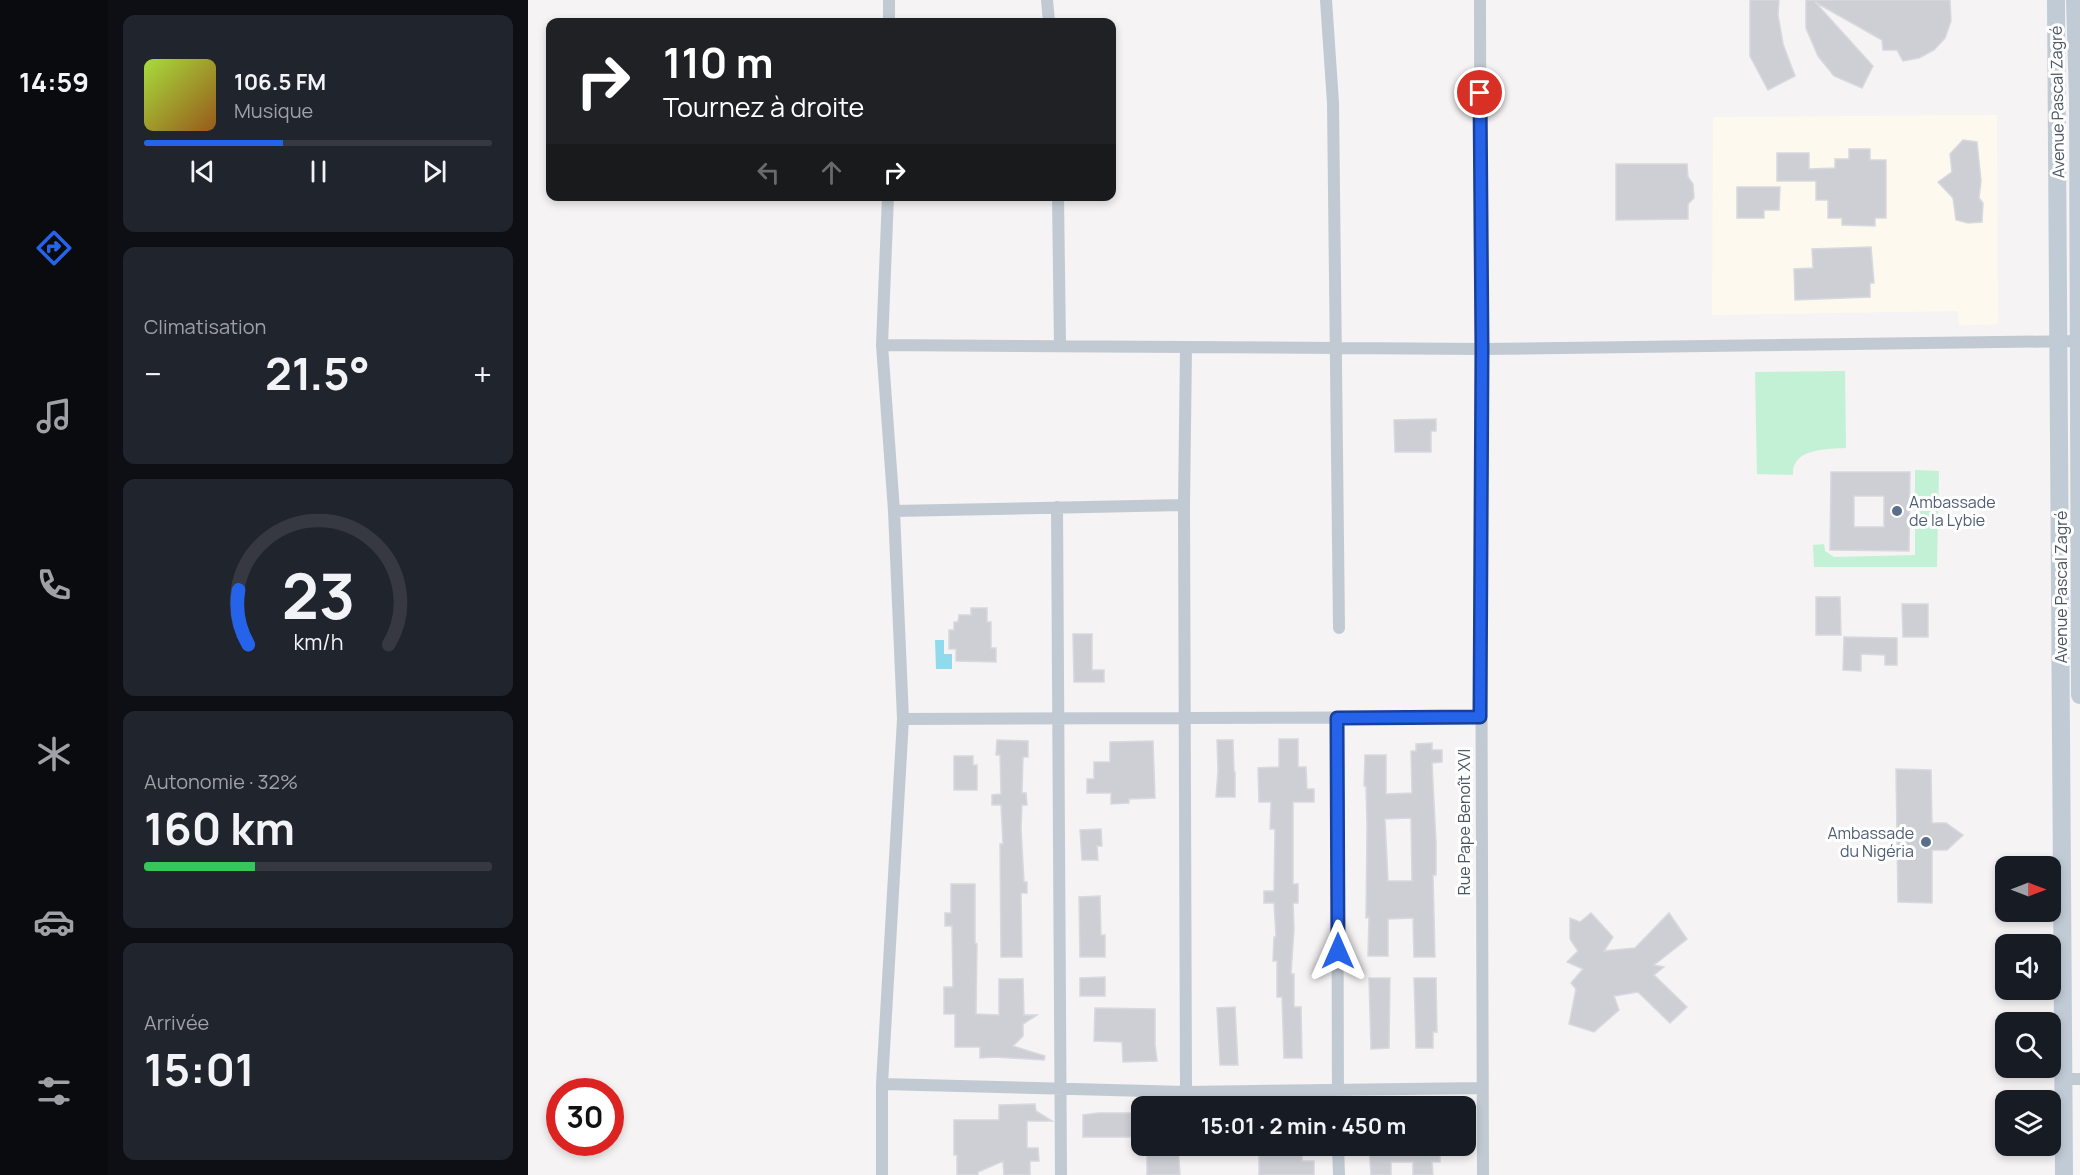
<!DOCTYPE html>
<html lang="fr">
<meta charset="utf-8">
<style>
:root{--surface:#171b24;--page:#20242c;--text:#f1f3f6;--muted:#9ea1a6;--line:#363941;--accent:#2563eb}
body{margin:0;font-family:Manrope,sans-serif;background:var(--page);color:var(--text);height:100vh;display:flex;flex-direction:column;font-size:22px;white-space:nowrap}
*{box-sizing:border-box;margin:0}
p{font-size:20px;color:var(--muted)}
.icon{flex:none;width:33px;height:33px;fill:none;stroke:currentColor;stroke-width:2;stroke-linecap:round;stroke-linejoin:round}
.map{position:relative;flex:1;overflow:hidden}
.drawer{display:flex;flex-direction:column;gap:15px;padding:15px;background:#0d0f14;width:420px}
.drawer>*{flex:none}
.banner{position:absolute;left:18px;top:18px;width:570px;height:183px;border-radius:12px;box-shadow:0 3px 9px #0003;background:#202124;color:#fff;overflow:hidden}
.needle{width:39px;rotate:90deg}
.tools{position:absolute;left:1467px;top:856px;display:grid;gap:12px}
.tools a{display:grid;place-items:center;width:66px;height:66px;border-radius:12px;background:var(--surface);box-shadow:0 3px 9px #0003;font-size:30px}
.speed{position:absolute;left:18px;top:1078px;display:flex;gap:12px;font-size:30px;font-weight:700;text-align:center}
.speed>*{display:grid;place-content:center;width:78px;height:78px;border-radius:50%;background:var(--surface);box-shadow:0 3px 9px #0003;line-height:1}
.speed .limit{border:9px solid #d22;background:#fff;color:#111}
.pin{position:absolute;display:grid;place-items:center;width:51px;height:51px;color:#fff;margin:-26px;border:3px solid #fff;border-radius:50%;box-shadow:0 2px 6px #0007}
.me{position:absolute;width:66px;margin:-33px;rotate:0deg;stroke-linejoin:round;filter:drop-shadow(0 0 4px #0008)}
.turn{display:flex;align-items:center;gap:21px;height:126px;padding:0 18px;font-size:27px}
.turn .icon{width:78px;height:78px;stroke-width:2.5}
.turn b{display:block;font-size:42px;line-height:51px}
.lanes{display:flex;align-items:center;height:57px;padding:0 18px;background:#0003;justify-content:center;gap:30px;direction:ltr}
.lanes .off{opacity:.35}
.big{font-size:45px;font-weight:700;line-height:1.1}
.drawer .card{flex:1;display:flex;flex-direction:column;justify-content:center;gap:9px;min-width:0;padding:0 21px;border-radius:12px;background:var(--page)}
.drawer .dial{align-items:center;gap:0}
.dial svg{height:156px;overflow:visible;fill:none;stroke:var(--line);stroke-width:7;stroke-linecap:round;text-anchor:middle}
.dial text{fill:var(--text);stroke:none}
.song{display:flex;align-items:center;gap:18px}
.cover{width:72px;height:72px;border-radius:9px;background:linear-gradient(135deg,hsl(80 70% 55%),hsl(30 70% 35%))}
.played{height:6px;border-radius:3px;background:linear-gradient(90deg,var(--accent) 40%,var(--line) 40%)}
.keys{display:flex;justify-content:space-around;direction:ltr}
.heat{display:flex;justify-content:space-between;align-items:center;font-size:33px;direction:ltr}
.charge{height:9px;border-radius:4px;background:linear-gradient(90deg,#34c759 32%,var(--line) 0)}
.trip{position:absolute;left:603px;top:1096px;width:345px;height:60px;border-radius:12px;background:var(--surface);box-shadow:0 3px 9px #0003;font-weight:700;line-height:60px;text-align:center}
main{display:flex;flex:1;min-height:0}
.menu{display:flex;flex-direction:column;width:108px;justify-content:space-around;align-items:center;background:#090b0e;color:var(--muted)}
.menu .icon{width:42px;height:42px}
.menu .selected{color:var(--accent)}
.menu b{font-size:27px;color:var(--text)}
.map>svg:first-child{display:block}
</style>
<main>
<nav class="menu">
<b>14:59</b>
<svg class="icon selected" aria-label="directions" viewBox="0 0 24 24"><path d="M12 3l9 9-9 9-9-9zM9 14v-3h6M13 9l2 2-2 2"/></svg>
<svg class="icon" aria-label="music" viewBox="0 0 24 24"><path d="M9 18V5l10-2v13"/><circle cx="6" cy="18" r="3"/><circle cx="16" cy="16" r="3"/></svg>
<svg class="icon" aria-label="phone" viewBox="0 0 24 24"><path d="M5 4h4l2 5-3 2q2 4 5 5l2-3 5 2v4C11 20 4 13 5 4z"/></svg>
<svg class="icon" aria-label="climate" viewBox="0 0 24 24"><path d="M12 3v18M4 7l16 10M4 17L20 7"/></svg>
<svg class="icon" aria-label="car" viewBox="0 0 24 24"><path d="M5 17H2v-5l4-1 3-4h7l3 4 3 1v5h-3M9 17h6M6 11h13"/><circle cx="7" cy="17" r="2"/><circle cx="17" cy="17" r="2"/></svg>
<svg class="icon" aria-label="filters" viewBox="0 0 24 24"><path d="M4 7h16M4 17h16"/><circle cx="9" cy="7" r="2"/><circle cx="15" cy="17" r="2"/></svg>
</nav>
<section class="drawer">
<div class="card">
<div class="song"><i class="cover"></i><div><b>106.5 FM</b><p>Musique</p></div></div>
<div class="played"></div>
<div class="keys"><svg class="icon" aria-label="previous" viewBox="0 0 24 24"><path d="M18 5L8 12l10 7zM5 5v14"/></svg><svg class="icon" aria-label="pause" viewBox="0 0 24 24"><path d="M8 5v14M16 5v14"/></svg><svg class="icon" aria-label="next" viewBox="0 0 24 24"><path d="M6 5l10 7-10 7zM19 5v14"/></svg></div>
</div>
<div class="card"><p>Climatisation</p>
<div class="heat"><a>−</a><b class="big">21.5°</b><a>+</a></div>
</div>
<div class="card dial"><svg viewBox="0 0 100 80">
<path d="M14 69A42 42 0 1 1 86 69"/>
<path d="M14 69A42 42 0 0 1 9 41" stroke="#2563eb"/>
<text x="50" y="56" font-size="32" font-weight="700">23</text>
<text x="50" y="72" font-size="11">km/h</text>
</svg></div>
<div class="card"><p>Autonomie · 32%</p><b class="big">160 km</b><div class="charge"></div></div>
<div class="card"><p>Arrivée</p><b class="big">15:01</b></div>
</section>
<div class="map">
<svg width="1552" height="1175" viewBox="0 0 1552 1175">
<rect width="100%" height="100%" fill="#f5f3f3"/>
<path fill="#fdf9ef" d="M1469,115L1470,324L1431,326L1430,311L1184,315L1185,117Z"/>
<path fill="#c3f1d5" d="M1317,371L1318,448C1300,449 1263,448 1265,475L1229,474L1227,372Z
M1387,470L1411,471L1409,567H1286L1285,545L1296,544L1297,551L1306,557L1387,555Z"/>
<path fill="#90daee" d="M407,640H416V654H424V669H408Z"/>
<path fill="#cdcfd5" stroke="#d7d9de" stroke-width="1.5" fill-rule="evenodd" d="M1222,0H1251L1250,15L1255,44L1267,76L1240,90L1222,56Z
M1278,0H1422L1423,21L1417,38L1406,50L1391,58L1375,61L1369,50H1355L1354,40L1287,2L1345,66L1334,88L1306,76L1290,56L1278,28Z
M1435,140L1449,142L1453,181L1451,198L1455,203L1454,222L1440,223L1428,220L1425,198L1410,182L1424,172L1422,154Z
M1321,149H1342V160H1358V218H1347V226L1314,225V218H1300V200H1288V181H1249V153H1281V169L1307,168V159H1321Z
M1088,164H1159L1160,177L1165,184L1166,198L1160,204V219L1088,220Z
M1209,187H1252L1251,210H1236V218H1209Z
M1343,247L1346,283H1342V297L1267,300L1266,269L1285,268L1284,249Z
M908,419V431H903V452H867L866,420Z
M1303,472H1382L1381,551L1302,550ZM1326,496H1356V527H1326Z
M1288,597H1312L1313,635H1288Z
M1374,604H1400V637H1375Z
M443,608H459V622H463V648H468V662L428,661V649H421V630H426V622H430L431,615H443Z
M545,634H564V670H576V682H546Z
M1316,637L1369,638V665H1357V655L1333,654V671L1315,670Z
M751,739H770V767H778L779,789H786V802H765V884H770V903H765L766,929L763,974H766V1007H773L774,1058H756L754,997H749V961H745L746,937H748L746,903H736V891H746L747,829H742L743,802H731L730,768L751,767Z
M469,740L500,741V757H495L494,793H498L499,805H494L493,828L496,882H499V893H493L494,957H473L472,844H475L473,805H464V795L473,794L472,755H468Z
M689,740H705L706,772H707V797H688L690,771Z
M625,741L627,798L601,799V803L583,804V793H559V779H566V762H582V742Z
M904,743V750H914V762L904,763L908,842V875H905L907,957H886L885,918L860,919V956H840L841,917L838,918L839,826L838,786H836L837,755H858V794L884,793L883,751H888V744ZM883,818L884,881H860L857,819Z
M426,756H445V765H449V790H426Z
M1368,769L1403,770L1404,823H1418L1435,835L1419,850H1404V903L1370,902Z
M573,829L574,846H569L570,860H554L552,830Z
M423,884H447V943L449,944L448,1014L471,1015V979H495L496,1015H509L495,1024V1036L485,1046L517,1056L516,1060L467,1057L452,1058V1047H427V1014H416V987H425L424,926H417V913H423Z
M572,896L573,935H577V957H552L551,897Z
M1063,913L1085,937L1076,951L1107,948L1141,913L1159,939L1126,965L1136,967L1126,975L1159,1007L1142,1023L1110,992L1086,996L1091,1010L1066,1032L1041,1024L1048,989L1043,983L1055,969L1039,962L1050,951L1042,939V918L1052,922Z
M577,977V996H552V978Z
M841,978H862L861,1048L843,1049Z
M886,978H908L909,1032H905V1048H888Z
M707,1007L710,1065H692L689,1008Z
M567,1008L627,1009V1044L629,1061L595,1062L594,1042L566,1041Z
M507,1104L508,1111L524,1121H499V1148H510L511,1161H502V1175H476L475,1161L450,1172V1175H429V1155H426V1120H471V1105Z
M570,1113H607V1137H555V1115Z
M634,1146H650L652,1175H619V1155H641Z
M841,1146H905V1150H912V1162H904L905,1175H885V1162H863V1175H843Z
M731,1150L774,1151V1161H786V1175H731Z"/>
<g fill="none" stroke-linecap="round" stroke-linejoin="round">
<path stroke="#c1cad2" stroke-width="12" d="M519,0L521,22
M798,0L805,103L811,628
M952,0C954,392 952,783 955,1175
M361,22V0
M530,196L532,346
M354,345L954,349L1552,341
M658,347L656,505L658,1092
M529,507L533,1175
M366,511L656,505
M809,718L810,1107
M375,719L952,717
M1536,1079H1552
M354,1084L658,1092L954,1088
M810,1146L811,1175
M354,1175V1084L375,719L366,511L354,345L360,196"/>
<path stroke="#c1cbd6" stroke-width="18" d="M1528,0L1536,1175
M1547,0L1550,98L1552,695"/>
</g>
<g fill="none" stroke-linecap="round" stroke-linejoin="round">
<defs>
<path id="route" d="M810,951L809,718L952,717L954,349L952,93"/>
</defs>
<use href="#route" stroke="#184099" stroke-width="15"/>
<use href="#route" stroke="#2563eb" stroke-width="10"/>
</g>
<g fill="#5c6f8a" stroke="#fff" stroke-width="2">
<circle cx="1369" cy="511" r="6"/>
<circle cx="1398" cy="842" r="6"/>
</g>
<g text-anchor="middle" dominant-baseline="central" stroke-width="6" stroke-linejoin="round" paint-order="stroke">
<g font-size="16" fill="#4a5661" stroke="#fff">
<text transform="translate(1529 102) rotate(-91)">Avenue Pascal Zagré</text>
<text transform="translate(1533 587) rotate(-90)">Avenue Pascal Zagré</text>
<text transform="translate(936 822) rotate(-90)">Rue Pape Benoît XVI</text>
</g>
<g font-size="16" fill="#4e5e75" stroke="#fff" text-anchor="start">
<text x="1381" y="502">Ambassade<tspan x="1381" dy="18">de la Lybie</tspan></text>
<text x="1386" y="833" text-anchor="end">Ambassade<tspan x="1386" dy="18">du Nigéria</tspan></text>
</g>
</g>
</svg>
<div class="tools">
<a><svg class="needle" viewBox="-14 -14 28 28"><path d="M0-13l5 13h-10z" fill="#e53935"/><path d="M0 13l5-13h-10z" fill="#9ea1a6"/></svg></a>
<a><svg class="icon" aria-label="sound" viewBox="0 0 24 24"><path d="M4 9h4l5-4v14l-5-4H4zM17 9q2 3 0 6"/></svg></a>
<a><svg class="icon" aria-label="search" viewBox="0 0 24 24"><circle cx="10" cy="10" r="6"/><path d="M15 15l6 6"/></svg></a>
<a><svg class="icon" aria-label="layers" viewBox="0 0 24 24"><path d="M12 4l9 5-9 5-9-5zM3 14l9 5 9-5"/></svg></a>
</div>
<div class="speed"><div class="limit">30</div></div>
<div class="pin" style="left:952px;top:93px;background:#d93025"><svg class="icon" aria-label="arrive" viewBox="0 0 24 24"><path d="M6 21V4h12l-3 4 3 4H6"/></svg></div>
<svg class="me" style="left:810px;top:951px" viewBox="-20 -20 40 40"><path d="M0-17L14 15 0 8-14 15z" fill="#2563eb" stroke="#fff" stroke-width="4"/></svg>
<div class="trip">15:01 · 2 min · 450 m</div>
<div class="banner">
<div class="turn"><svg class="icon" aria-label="right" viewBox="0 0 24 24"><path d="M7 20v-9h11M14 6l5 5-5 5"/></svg><div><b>110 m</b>Tournez à droite</div></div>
<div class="lanes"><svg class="icon off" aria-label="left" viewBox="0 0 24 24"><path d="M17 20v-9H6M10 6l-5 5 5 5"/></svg><svg class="icon off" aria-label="ahead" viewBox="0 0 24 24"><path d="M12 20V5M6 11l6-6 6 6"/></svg><svg class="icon" aria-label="right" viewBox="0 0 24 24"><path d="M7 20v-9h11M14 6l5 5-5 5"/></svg></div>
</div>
</div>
</main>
